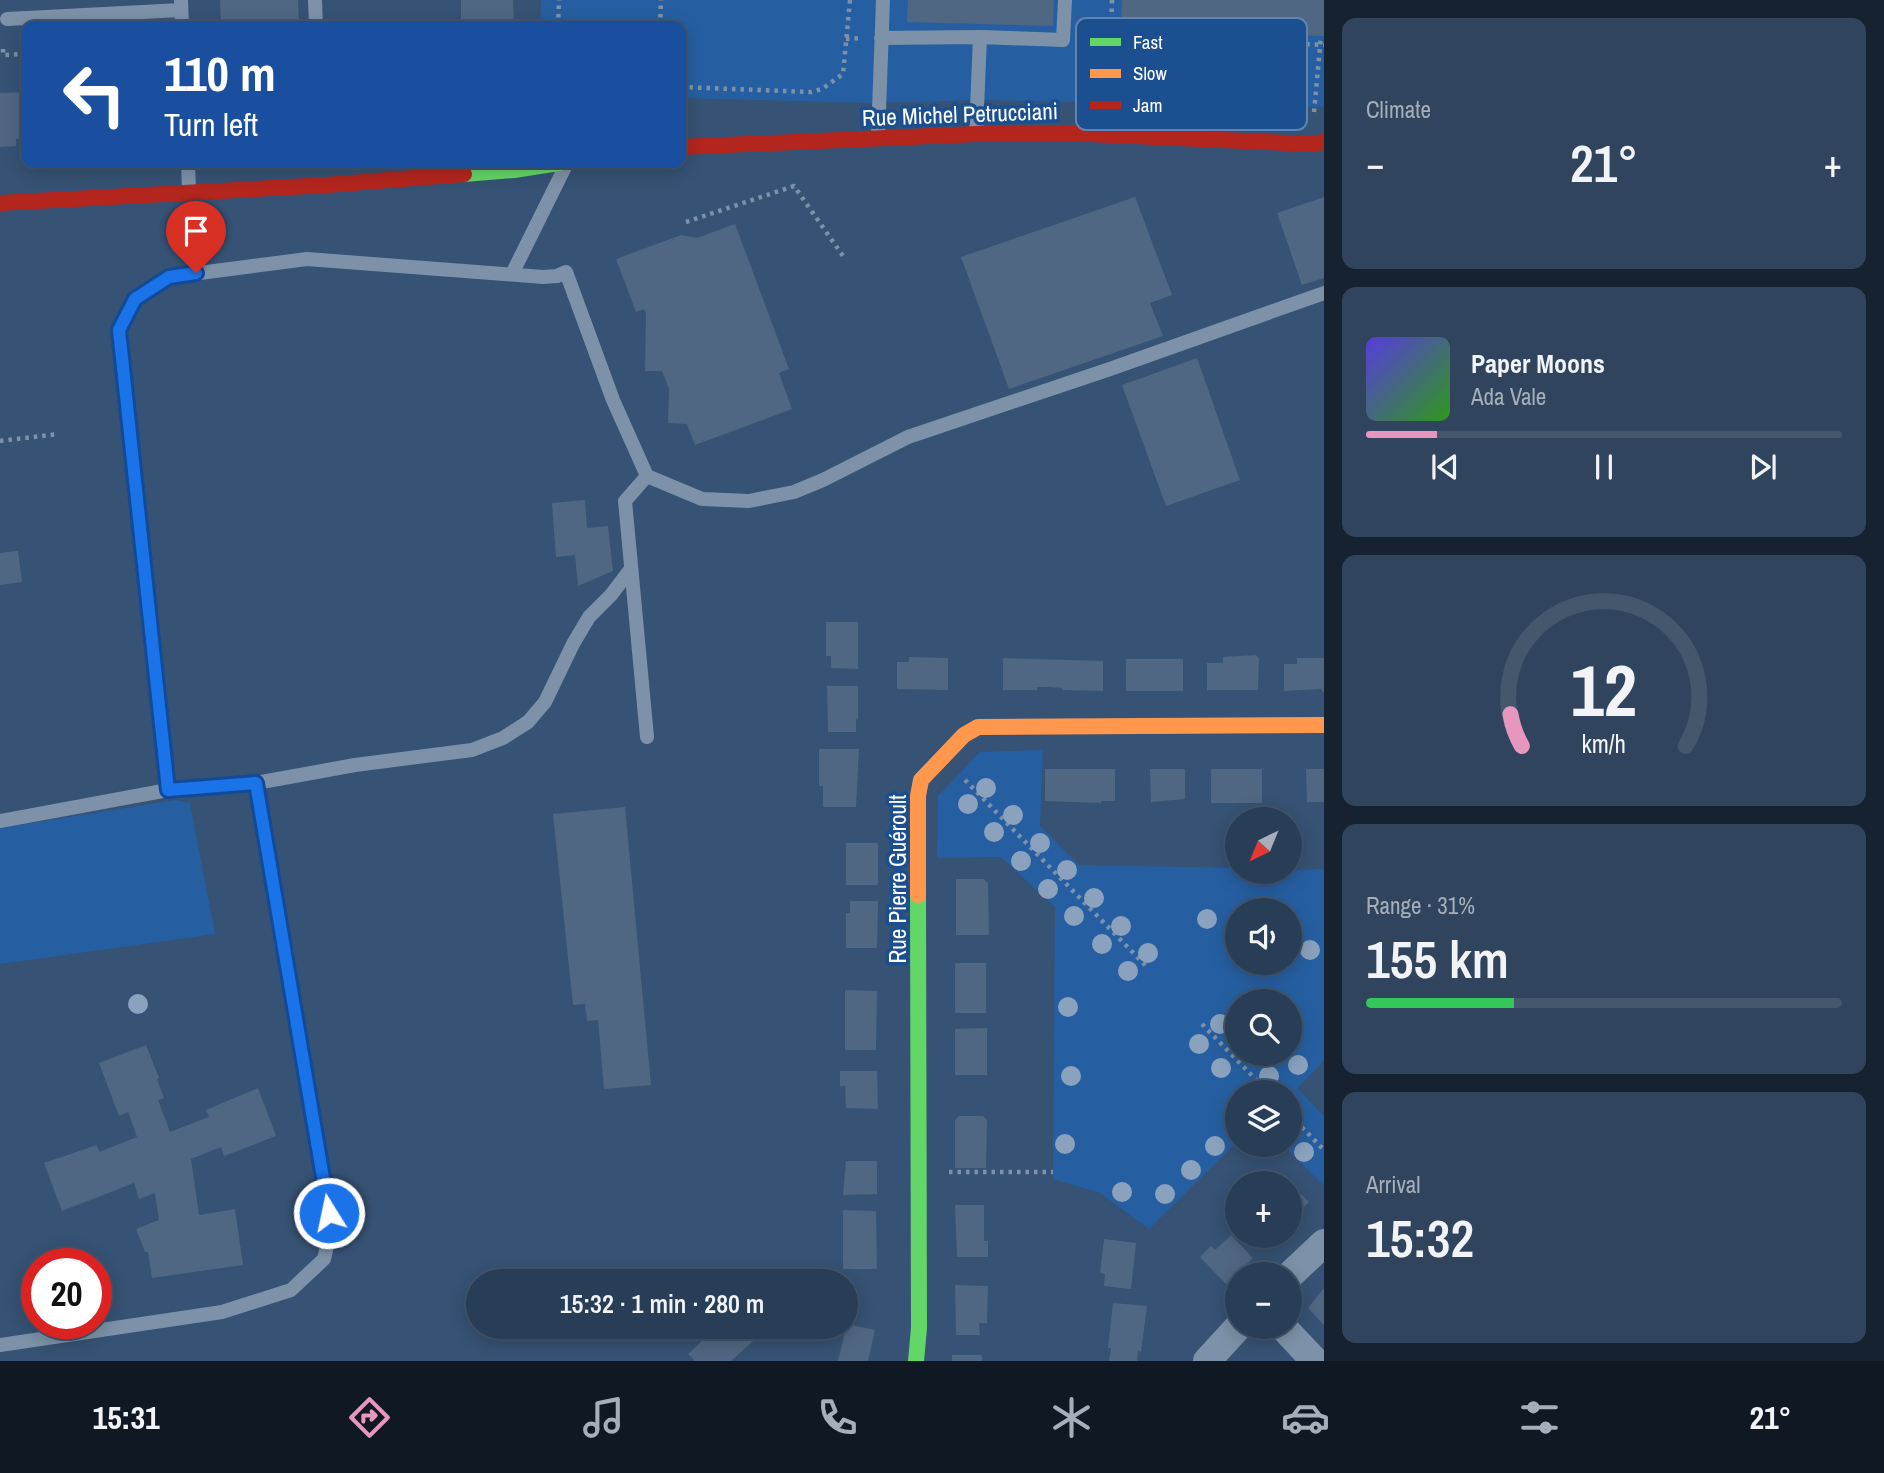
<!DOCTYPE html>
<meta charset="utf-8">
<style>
:root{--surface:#283e57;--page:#30455d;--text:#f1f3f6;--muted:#a5aeba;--line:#44576d;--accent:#e797bd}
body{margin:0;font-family:"Archivo Narrow",sans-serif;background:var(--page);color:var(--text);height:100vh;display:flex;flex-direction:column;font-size:26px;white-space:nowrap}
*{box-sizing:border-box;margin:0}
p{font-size:23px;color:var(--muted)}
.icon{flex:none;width:38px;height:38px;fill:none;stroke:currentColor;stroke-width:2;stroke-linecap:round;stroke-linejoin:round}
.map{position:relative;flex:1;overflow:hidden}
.side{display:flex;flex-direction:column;gap:18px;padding:18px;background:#162230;width:560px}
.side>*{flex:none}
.hud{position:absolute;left:21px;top:21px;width:665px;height:147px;border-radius:14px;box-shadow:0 4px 18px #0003,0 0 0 2px var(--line);background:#1a4fa0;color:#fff;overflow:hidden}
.needle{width:46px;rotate:223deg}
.controls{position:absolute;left:1225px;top:807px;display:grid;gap:14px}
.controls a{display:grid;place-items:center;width:77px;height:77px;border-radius:50%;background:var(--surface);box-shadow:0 4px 18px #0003,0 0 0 2px var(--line);font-size:35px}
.speed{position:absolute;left:21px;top:1248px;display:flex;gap:14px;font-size:35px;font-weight:700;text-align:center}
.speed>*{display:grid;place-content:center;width:91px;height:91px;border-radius:50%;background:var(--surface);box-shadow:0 4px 18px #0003,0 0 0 2px var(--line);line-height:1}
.speed .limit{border:10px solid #d22;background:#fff;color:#111}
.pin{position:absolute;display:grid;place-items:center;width:60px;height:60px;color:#fff;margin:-72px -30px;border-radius:50% 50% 50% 0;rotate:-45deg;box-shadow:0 0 7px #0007}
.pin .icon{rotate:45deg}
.me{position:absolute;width:77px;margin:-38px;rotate:350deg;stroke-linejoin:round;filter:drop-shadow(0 0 5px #0008)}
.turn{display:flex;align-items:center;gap:24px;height:147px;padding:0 28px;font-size:32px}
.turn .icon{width:91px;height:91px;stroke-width:2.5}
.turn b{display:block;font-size:49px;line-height:60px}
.big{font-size:52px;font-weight:600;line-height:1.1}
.side .card{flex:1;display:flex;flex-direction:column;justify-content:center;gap:10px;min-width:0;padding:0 24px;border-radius:14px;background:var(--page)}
.side .dial{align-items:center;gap:0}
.dial svg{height:182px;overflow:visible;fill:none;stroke:var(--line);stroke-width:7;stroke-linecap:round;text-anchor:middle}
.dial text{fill:var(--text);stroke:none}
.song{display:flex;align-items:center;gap:21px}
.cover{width:84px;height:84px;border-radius:10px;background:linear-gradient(135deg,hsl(250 70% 55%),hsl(110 70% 35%))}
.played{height:7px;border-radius:4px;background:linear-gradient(90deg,var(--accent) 15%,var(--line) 15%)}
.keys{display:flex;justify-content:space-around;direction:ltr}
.heat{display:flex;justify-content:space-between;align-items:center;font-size:38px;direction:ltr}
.charge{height:10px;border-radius:5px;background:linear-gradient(90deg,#34c759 31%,var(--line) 0)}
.trip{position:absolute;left:466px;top:1269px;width:392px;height:70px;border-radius:35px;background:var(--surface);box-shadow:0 4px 18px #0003,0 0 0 2px var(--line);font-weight:600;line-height:70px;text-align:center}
.tab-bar{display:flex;height:112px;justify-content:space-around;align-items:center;background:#101923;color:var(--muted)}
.tab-bar .icon{width:49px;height:49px}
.tab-bar .current{color:var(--accent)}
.tab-bar b{font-size:32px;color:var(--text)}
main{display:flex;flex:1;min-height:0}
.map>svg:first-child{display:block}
</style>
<main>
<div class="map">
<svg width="1324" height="1361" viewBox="0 0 1324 1361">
<rect width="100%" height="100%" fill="#365274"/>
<path fill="#265fa1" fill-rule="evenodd" d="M541,0H1324V107L977,100L872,103L681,98V26H540Z
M1043,750L1040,826L1079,865L1237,868V872L1324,869V1061L1297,1088L1324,1116V1186L1283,1145L1290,1144V1092H1237V1142L1149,1229L1100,1193L1053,1179L1055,907L1001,857L937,858L938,796L980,752ZM1237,910H1290V962H1237ZM1237,1001H1290V1054H1237Z
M175,800L190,803L215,934L0,964V828Z"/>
<path fill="#506783" d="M220,0H298L299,26H221Z
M461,0H513L514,26H461Z
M908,0H1054L1053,26L907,22Z
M1122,0H1324V36L1121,29Z
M26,92V138L16,139V146L0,147V93Z
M1135,197L1172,295L1150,303L1163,336L1009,389L961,257Z
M1324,197V278L1302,285L1277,213Z
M735,224L789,369L779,373L792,409L695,445L687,424L668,423L669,389L662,371H645L646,313L644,309L636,312L616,259L681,235L697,238Z
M1197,358L1240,480L1166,506L1122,385Z
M585,500L587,528L608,526L613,571L578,586L575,555L556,557L552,503Z
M18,551L22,582L0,585V553Z
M826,622H858V669L831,668V656H826Z
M1256,655L1259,658L1258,690H1207V663H1223V657Z
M909,657L948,658V690L897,689V662H909Z
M1003,658L1103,661V691L1062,690V688L1049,687H1037V690H1003Z
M1297,658H1324V693L1321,689L1284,691V664H1297Z
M1126,659H1183V691H1126Z
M827,686H858V720L856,719V732H828Z
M819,749H859L856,807H823V786H819Z
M1045,769H1115V801H1101V803L1045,801Z
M1150,769H1185V799L1151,802Z
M1211,769H1262V803H1211Z
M1306,769H1324V802H1307Z
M625,807L651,1085L604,1089L598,1020L587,1021L585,1004L573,1005L553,814Z
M846,843H878V885H846Z
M956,879H984L988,883L989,935H956Z
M850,901H878L877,948H846V913H850Z
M955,963H986V1013H955Z
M845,990L877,991L876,1050H845Z
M987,1028V1075H955V1029Z
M146,1045L159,1078L157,1079L164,1098L158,1100L170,1132L209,1117L206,1110L258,1088L276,1136L224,1156L221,1147L191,1159L199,1215L235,1209L243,1265L152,1278L148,1252H145L136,1229L159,1220L155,1193L139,1199L134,1183L62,1211L44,1163L97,1145L99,1152L137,1137L128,1112L119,1116L99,1063Z
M840,1071H877L878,1109L846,1108L845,1086H840Z
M959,1116H983L987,1120L986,1168H955V1120Z
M846,1161H877V1194L843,1195Z
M1285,1178L1309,1202L1290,1221V1183H1280Z
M955,1205H984V1241H988V1257H957Z
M843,1210L876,1211L877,1269H843Z
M1231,1235L1253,1258L1226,1284L1200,1257L1211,1246L1215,1250Z
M1104,1239L1136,1243L1131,1289L1104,1286L1105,1274L1100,1273Z
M955,1285L988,1286L987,1323H979L980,1335H956Z
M1324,1288V1325L1308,1308Z
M1113,1303L1147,1306L1141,1352L1138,1351L1137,1361H1109L1111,1348H1108Z
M847,1324L875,1330L868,1361H838Z
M718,1326H750L759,1336L731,1361H695L688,1354Z
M952,1355H982V1361H952Z"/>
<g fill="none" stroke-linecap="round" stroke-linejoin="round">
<path stroke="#7d92a8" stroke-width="4.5" stroke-dasharray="3.5 5" stroke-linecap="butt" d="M1112,0L1111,34L1324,45
M558,26L559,0
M660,26L661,0
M846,39L863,38
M3,49V55L26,54
M681,87L811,92L822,89L843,74L850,0
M1314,112L1321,36
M686,222L794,186L843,256
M0,441L59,434
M965,780L1148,968
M1202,1024L1268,1092
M1290,1115L1324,1150
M949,1172H1053"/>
<path stroke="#7d92a8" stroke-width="14" d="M181,0L182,26
M315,0L316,26
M7,19L181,10
M881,38L980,37
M976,133L980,37L1063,40L1065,0
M878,138L883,0
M188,163L189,191
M512,274L565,167
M647,737L625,501L647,476
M168,790L256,783L355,765L472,750L503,738L528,722L545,702L573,644L589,617L611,595L630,570
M0,821L168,790L119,330L135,299L169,277L307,259L543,277L557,276L566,272L613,400L647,476L702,499L749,501L794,492L823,480L908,437L1110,369L1324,293
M0,1345L222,1312L291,1290L324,1259L329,1238V1213L256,783"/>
<path stroke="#7d92a8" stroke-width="28" d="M1290,1275L1324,1243
M1282,1326L1315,1361
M1207,1361L1239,1326"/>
<path stroke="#63d668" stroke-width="16" d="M464,174L514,170L559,163
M916,1361L919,1328L918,895"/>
<path stroke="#ff974d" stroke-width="16" d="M918,895V796L921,780L964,735L978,727L1324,725"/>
<path stroke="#b3261e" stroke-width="16" d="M681,147L976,134H1089L1311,144L1324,142
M0,203L327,185L464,174"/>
</g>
<g fill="#8aa2be">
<circle cx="986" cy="788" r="10"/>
<circle cx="968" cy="804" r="10"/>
<circle cx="1013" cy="815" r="10"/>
<circle cx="994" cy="832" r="10"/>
<circle cx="1040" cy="843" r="10"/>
<circle cx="1021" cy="861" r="10"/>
<circle cx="1067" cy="870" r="10"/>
<circle cx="1048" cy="889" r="10"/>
<circle cx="1094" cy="898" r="10"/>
<circle cx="1074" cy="916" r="10"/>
<circle cx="1207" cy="919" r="10"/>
<circle cx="1121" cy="926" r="10"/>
<circle cx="1102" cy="944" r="10"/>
<circle cx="1310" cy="950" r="10"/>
<circle cx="1148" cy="953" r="10"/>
<circle cx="1128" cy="971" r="10"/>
<circle cx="138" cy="1004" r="10"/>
<circle cx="1068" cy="1007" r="10"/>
<circle cx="1220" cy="1024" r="10"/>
<circle cx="1199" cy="1044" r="10"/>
<circle cx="1298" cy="1065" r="10"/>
<circle cx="1221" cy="1068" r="10"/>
<circle cx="1071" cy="1076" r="10"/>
<circle cx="1269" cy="1076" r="10"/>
<circle cx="1065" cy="1144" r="10"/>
<circle cx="1215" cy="1146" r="10"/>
<circle cx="1304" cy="1152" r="10"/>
<circle cx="1191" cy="1170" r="10"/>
<circle cx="1122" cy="1192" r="10"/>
<circle cx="1165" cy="1194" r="10"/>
</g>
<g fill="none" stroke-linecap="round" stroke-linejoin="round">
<defs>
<path id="route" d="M196,273L169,277L135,299L119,330L168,790L256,783L329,1213"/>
</defs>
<use href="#route" stroke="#114b97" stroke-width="18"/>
<use href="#route" stroke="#1a73e8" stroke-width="12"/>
</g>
<g text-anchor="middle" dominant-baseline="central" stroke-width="7" stroke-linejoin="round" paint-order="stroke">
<g font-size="23" fill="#fff" stroke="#1b4f8f">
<text transform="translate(960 114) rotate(-2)">Rue Michel Petrucciani</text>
<text transform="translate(897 879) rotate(-90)">Rue Pierre Guéroult</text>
</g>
</g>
<rect x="1076" y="18" width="231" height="112" rx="10" fill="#1b4f8f" stroke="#5f84b1" stroke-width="2"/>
<rect x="1090" y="38" width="31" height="8" fill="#63d668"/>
<rect x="1090" y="69" width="31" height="9" fill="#ff974d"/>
<rect x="1090" y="101" width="31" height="8" fill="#b3261e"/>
<g font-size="19" fill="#fff">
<text x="1133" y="49">Fast</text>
<text x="1133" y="80">Slow</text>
<text x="1133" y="112">Jam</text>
</g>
</svg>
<div class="controls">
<a><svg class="needle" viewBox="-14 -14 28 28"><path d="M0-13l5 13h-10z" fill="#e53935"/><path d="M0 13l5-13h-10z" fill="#a5aeba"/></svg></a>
<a><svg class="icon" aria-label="sound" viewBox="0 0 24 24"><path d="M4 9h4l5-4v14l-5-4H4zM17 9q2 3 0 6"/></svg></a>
<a><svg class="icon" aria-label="search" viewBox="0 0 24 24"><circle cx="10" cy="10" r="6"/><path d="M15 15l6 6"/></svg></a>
<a><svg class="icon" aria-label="layers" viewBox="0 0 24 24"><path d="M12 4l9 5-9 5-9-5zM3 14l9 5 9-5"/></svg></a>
<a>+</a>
<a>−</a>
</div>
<div class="speed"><div class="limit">20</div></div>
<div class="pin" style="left:196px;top:273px;background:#d93025"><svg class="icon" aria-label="arrive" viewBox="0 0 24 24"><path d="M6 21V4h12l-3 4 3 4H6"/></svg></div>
<svg class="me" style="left:329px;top:1213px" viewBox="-20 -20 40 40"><circle r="17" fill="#1a73e8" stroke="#fff" stroke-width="3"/><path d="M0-11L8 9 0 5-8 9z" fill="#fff"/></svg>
<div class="trip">15:32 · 1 min · 280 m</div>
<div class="hud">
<div class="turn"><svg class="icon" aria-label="left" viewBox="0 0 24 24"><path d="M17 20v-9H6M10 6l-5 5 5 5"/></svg><div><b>110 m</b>Turn left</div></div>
</div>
</div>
<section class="side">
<div class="card"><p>Climate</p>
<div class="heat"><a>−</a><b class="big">21°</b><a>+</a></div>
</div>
<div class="card">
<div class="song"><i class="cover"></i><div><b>Paper Moons</b><p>Ada Vale</p></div></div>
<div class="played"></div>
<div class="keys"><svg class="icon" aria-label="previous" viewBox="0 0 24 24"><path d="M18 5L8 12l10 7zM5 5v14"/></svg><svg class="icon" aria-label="pause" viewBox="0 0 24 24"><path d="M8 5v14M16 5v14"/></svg><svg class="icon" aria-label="next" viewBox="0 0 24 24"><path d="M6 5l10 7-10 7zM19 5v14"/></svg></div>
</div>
<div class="card dial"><svg viewBox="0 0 100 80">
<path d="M14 69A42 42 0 1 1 86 69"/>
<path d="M14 69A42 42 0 0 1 9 55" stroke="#e797bd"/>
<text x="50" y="56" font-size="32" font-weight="700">12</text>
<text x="50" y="72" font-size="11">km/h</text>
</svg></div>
<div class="card"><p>Range · 31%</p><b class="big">155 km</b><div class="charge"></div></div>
<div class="card"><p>Arrival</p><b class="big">15:32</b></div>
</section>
</main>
<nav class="tab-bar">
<b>15:31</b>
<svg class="icon current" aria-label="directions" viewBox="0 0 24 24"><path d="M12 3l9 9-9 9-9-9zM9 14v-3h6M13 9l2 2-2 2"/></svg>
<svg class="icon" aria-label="music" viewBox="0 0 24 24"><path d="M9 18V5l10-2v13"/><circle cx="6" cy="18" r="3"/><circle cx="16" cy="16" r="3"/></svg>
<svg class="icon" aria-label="phone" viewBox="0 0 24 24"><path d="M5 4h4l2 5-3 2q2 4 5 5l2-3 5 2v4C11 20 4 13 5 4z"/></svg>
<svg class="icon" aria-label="climate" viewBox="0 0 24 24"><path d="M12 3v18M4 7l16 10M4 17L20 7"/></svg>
<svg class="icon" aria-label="car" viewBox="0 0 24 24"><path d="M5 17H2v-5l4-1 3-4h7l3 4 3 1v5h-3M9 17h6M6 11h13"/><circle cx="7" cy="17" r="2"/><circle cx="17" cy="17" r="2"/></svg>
<svg class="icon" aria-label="filters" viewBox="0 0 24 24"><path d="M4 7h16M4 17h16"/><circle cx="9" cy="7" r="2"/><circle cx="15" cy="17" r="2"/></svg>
<b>21°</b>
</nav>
